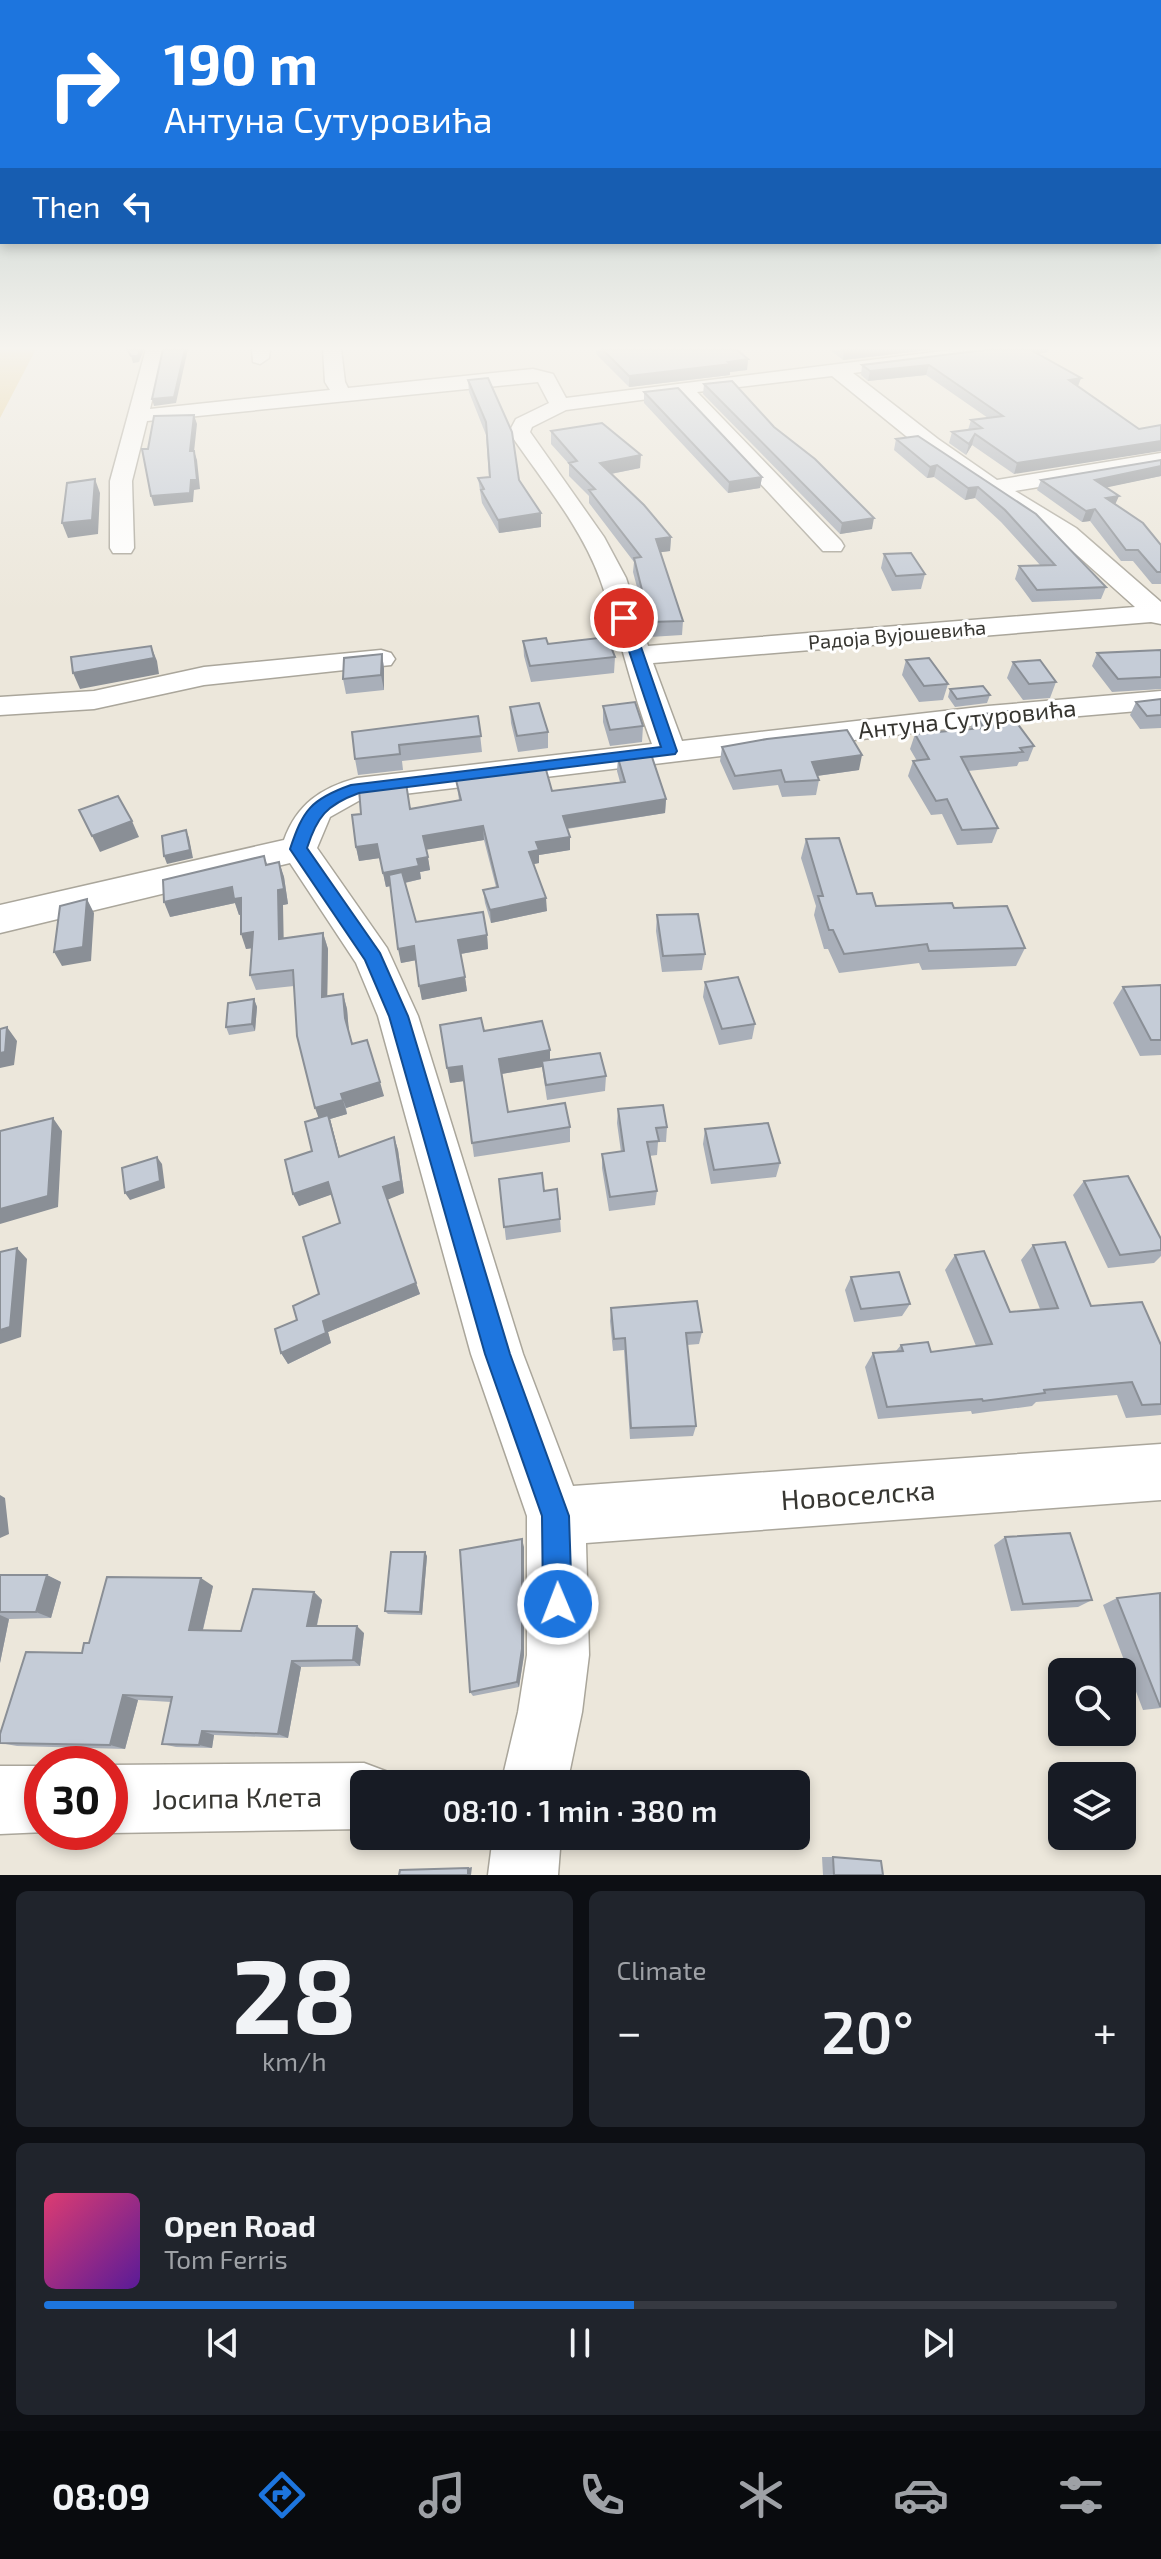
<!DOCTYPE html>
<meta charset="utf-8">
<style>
:root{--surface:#171b24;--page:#20242c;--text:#f1f3f6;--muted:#9ea1a6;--line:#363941;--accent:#1d75de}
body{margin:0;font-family:"Exo 2",sans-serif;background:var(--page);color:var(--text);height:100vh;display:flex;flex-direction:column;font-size:30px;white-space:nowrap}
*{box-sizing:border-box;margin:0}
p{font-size:26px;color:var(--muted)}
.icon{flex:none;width:44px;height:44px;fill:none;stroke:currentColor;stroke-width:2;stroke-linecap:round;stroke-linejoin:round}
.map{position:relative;height:1875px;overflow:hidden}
.drawer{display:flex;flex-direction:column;gap:16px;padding:16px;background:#0d0f14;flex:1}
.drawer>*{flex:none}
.top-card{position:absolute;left:0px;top:0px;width:1162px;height:244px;box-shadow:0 4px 12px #0003;background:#1d75de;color:#fff;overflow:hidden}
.buttons{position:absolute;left:1048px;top:1658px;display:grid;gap:16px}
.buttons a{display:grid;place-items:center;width:88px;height:88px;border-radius:12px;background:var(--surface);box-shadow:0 4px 12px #0003;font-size:40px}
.speed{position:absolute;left:24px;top:1746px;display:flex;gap:16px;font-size:40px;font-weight:700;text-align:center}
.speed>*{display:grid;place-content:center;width:104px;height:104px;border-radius:50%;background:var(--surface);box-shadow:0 4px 12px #0003;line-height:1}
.speed .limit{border:12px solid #d22;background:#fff;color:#111}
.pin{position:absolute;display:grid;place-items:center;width:68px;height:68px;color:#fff;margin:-34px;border:4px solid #fff;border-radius:50%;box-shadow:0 2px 8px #0007}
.me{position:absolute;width:88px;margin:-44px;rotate:359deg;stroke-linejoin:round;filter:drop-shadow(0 0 6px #0008)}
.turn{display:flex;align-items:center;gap:28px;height:168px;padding:0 32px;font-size:36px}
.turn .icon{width:104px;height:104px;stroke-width:2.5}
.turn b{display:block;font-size:56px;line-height:68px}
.then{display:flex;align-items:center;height:76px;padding:0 32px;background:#0003;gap:16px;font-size:30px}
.big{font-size:60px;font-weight:600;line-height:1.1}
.drawer .card{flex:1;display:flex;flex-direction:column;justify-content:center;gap:12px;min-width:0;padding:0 28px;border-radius:12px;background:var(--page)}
.drawer .dial{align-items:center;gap:0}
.dial b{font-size:104px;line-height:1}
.song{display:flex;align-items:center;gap:24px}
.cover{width:96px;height:96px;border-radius:12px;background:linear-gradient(135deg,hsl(340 70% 55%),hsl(270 70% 35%))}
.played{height:8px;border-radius:4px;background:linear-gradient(90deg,var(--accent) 55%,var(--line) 55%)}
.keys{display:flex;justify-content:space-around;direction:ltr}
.heat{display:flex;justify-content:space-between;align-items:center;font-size:44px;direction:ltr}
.drawer .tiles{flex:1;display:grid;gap:16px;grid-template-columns:1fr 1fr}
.card:last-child{grid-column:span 2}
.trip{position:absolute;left:350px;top:1770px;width:460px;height:80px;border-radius:12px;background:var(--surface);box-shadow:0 4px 12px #0003;font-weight:600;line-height:80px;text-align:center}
.dock{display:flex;height:128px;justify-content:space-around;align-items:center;background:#090b0e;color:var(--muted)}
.dock .icon{width:56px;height:56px}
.dock .active{color:var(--accent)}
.dock b{font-size:36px;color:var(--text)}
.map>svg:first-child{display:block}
</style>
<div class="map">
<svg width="1161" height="1875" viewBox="0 0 1161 1875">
<rect width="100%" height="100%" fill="#ece7db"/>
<path fill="#e6cf92" d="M0,349H36L0,418Z"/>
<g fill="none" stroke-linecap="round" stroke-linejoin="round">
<defs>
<path id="minor" d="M146,349H164L150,409L330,390L325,382L323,349H341L345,382L348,388L533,369L553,374L566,398L959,349H1010L1001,354L853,373L938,439L997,480L1161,453V467L1015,491L1076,528L1161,602V624L1151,622L653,663L682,741L988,706L1161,691V709L988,724L362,799L330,817L317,848L387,948L418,1016L523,1354L573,1486L1161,1444V1500L586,1543L589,1655L582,1712L567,1784H501L518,1712L527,1655V1516L471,1354L378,1016L356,963L290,863L0,933V905L284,840C297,804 321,788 357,778L652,744C631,690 620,633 600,579C581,526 540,478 509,432L516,419L549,403L538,382L147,421L132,481L134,548L131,553H113L110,548V481ZM832,376L922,449L985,493L1058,538L1135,607L648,646L626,578L604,537L530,432L532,427L566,410L678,395L823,551H841L844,546L841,541L697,392Z
M252,349H270L269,358L260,364L253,362Z
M381,650L391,653L395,659L391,665L204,685L94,709L0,715V697L94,691L204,667Z
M364,1763L388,1772L392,1784H364V1829L110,1833L109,1832L110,1765Z
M0,1766H42V1832H46L0,1834Z
M493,1836H561L558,1875H488Z"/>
</defs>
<use href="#minor" stroke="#aaa69b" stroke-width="3"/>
<use href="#minor" fill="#fff" fill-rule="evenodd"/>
</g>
<path fill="#a9afb9" d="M596,349H736L748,359L747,370L730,372V375L629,387L596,354Z
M831,349H937L843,360L830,350Z
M993,349H1049L1048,352L1037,354L1081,378L1078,386L1014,474L972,445L966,455L949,443L952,432L968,430L971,420L988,418L926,375L868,381L861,375L862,365Z
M468,380L519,480L541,527L499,533L482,503L478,478L489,477L486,435L469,392Z
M704,384L774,427L872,529L840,534L703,394Z
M644,392L762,477L760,488L728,493L644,403Z
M551,431L640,468L611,474L671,537L670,551L660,552L683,621L682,635L650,637L633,572L634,562L589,503V496L569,476V464L551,444Z
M918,436L1106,587L1101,599L1032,602L1015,579L1019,566L1040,565L1001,522L975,498L965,500L934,477L927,478L894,450L896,439Z
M1161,460V476L1106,487L1115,504L1161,545V584H1152L1133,561H1121L1090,521L1082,522L1037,490L1041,480Z
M884,554L925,574L921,589L892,591L881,568Z
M523,641L615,657L614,673L531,682L524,656Z
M1161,650V689L1112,692L1092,666L1097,653Z
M382,654L384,669V690L346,694L343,679Z
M906,660L948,684L943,700L919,702L902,675Z
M1013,662L1056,682L1050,698L1023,700L1007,678Z
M950,689L990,695L987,703L955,707L948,697Z
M1161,699V728L1140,729L1130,715L1136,702Z
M603,706L643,726L642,742L610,746L603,722Z
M510,707L548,732V748L518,752L511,723Z
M975,715L1034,746L1028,761L1019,762L1017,766L968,771L998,828L992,843L957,845L942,814L931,815L908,776L913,761H917L910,749L915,734L970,730Z
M478,716L482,752L402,761L403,770L358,775L355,759Z
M722,747L859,770L817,776L819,780L816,795L782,797L778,785L733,790L720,761Z
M618,758L666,799L665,813L567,829L570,837V850L539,855V863L534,864L547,911L491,923L485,903L483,890L496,887L484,840L426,849L430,870L420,872L421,879L405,883L416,922L487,935L488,949L461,954L467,991L422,1000L416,960L401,963L390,886L386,887L380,858L359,861L356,847L459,800L456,780L552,791L620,782L617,771Z
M806,839L857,894L876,906L954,908L1025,948L1016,966L922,970L919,963L839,973L828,949H824L814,915L816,906L801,858Z
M264,856L267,864L279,862L284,877L288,904L283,905V938L323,933L328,949L327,996L343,994L347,1009L349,1033L352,1044L384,1096L346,1108L347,1114L330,1119L340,1157L394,1137L398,1150L404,1193L387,1199L420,1294L328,1332L331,1343L288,1364L281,1353L297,1320L319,1294L340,1223L332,1194L299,1206L293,1194L312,1151L319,1118L294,986L256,990L250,975L252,948L246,949L241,914L239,915L235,903L170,917Z
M657,915L705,954L702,970L662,972L656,931Z
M705,982L755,1024L752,1039L719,1045L703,997Z
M1161,985V1055L1140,1056L1113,1003L1123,987Z
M254,999L257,1007L255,1031L229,1035L226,1027Z
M484,1031L550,1050V1060L606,1076L605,1091L547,1100L542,1067L502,1074L508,1112L570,1127V1142L474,1157L464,1081L450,1083Z
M618,1109L667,1127L666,1142H658L657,1155L649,1156L657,1191L655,1205L609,1211L602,1168V1154L621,1152L617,1123Z
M705,1129L780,1163L776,1177L711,1184L703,1144Z
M499,1179L544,1191L560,1219L561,1232L506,1240Z
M1084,1181L1161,1250V1256L1154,1263L1108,1268L1073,1195Z
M1033,1245L1091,1306L1161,1345V1415L1126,1418L1117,1395L1036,1402L1032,1406L972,1414L971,1411L878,1419L865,1367L873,1353L896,1351L901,1345L931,1352L976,1346L945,1270L955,1255L1010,1312L1040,1309L1021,1260Z
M851,1277L910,1304L902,1316L854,1322L845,1290Z
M611,1308L702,1332L699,1344L687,1345L696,1426L693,1436L630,1439L624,1350L613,1351L610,1321Z
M1005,1537L1092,1600L1078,1607L1011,1611L994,1545Z
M524,1547V1655L519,1687L473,1696L470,1692Z
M427,1556L422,1615L388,1614L385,1611Z
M0,1575H47L61,1582L51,1618L9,1619L0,1663Z
M213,1586L203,1630L241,1631L314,1592L322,1600L317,1626L364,1633L360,1666L301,1667L288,1738L214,1735L212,1748L176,1747L162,1744L171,1702L138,1700L125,1749L17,1746L0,1743L82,1653L89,1643Z
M1161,1595V1708L1143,1710L1103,1605L1117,1598Z
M822,1857H833L883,1875H823Z"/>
<path fill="#8a8f96" d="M140,349H144L139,362L133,363L131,356Z
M185,349H188L176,403L154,406L152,399Z
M862,349H937L843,360L844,351Z
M1024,349H1049L1048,352L1022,356Z
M748,359L747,370L730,372V375L629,387V376Z
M929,365L926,375L868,381L870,371Z
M1081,378L1077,388L1069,380Z
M194,415L197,424L193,461L190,451Z
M975,434L972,445L966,455L969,444Z
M1161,441V451L1014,474L1017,463Z
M194,451L197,460L200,489L194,490L193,502L154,506L151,496Z
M641,455L640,468L600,476V463Z
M937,465L934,477L927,478L930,467Z
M1161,466V476L1090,491L1095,480Z
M762,477L760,488L728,493L729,482Z
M95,479L100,493L98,534L68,538L62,523Z
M978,487L975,498L965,500L968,488Z
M1119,496L1114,507L1106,498Z
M1095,509L1090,521L1082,522L1086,511Z
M541,513V527L499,533L498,520Z
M874,518L872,529L840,534L842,523Z
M671,537L670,551L655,553L656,539Z
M151,646L157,661L159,674L80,689L73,673Z
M382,654L384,669V690L381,675Z
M862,755L859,770L809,777L812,762Z
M666,799L665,813L563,829V816Z
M132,821L139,837L100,852L92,836Z
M483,826L484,840L425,850L423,836Z
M186,830L189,838L193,858L167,864L164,856Z
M570,837V850L539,855V863L529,865V852L536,842Z
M377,844L380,858L359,861L356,847Z
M428,857L430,870L420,872L421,879L386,887L383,873L417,859Z
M279,862L284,877L288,904L283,905L284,954L279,939L278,890Z
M232,887L241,898L247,913L239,915L235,903L170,917L164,902Z
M546,898L547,911L491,923L490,910Z
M87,899L94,913L91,961L62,966L54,952Z
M253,932L259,947L246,949L241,934Z
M323,933L328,949L327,1012L322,997Z
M487,935L488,949L460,954L458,940Z
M414,946L417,960L401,963L398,949Z
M465,977L467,991L422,1000L419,986Z
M343,994L347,1009L349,1033L345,1018Z
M254,999L257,1007L255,1031L252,1024Z
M7,1027L17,1041L14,1065L0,1068V1053Z
M550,1050V1065L542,1061V1067L501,1074L499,1059Z
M462,1066L464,1081L450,1083L447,1068Z
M380,1082L384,1096L346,1108L341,1094Z
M343,1100L347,1114L330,1119L343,1170L320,1122L315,1108Z
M53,1118L62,1131L58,1207L0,1224V1209Z
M394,1137L398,1150L404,1193L387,1200L383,1187Z
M157,1157L162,1164L165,1188L130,1200L125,1193Z
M328,1182L333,1194L299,1206L293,1194Z
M17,1248L27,1259L21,1337L0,1344V1330Z
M416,1283L420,1294L328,1332L331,1343L288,1364L281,1353L323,1321Z
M0,1495L5,1498L9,1534L0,1538Z
M522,1539L524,1547V1655L519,1687L517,1682Z
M425,1552L427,1556L422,1615L420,1612Z
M47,1575L61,1582L51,1618L36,1612Z
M201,1578L213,1586L201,1637L189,1630Z
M314,1592L322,1600L315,1633L307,1626Z
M0,1615L9,1619L0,1663Z
M357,1626L364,1633L360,1666L353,1660Z
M292,1661L301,1667L288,1738L278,1734Z
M123,1695L138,1700L125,1749L110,1745Z
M202,1731L214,1735L212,1748L199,1745Z
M472,1867L471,1875H468V1868Z"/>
<path fill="#c5ccd7" stroke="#8a8f96" stroke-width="2" d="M127,349H140L138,356H131Z
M163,349H185L174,397L152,399Z
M602,349H736L748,359L728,362L731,364L629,376Z
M842,349H862L844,351Z
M993,349H1029L1081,378L1069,380L1139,429L1161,425V441L1017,463L975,434L969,444L952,432L982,428L971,420L1003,416L929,365L870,371L862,365Z
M488,378L512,432L519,480L541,513L498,520L481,490L484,489L478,478L490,477L486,422L468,380Z
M732,381L774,427L815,459L874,518L842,523L704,384Z
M678,388L762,477L729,482L644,392Z
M194,415L190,451H194L197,480H191L190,493L151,496L142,449H148L154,416Z
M602,423L641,455L600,463L644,505L671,537L656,539L683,621L650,622L634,558L641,557L589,490L595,489L569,463L577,461L551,431Z
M918,436L1036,514L1106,587L1037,590L1019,566L1055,565L1005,510L978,487L968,488L937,465L930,467L896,439Z
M1161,460V466L1095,480L1119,496L1106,498L1143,523L1161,545V572H1157L1138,550H1126L1095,509L1086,511L1041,480Z
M95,479L92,520L62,523L67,483Z
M911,553L925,574L896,576L884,554Z
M607,637L615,657L530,666L523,641L546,638L548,644Z
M151,646L154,658L73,673L71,657Z
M1161,650V677L1118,679L1097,653Z
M382,654L381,675L343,679L344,658Z
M929,658L948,684L924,686L906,660Z
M1040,660L1056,682L1029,684L1013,662Z
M983,686L990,695L957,699L950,689Z
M1161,699V715L1147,716L1136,702Z
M635,702L643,726L610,730L603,706Z
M539,703L548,732L517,736L510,707Z
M1008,711L1034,746L1020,748L1023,752L961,757L998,828L962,830L947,799L936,801L913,761L929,759L915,734L984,728L975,715Z
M478,716L481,736L399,745L400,754L355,759L352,732Z
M847,730L862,755L812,762L819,780L785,782L781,770L735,776L722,747L767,739Z
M651,754L666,799L563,816L570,837L536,842L539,850L529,852L546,898L490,910L483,890L498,887L483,826L423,836L428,857L417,859L419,866L383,873L377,844L356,847L352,815L361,814L359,789L406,783L410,809L461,800L456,780L509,771L545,766L552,791L625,782L618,758Z
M118,796L132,821L92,836L79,810Z
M186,830L190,850L164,856L162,836Z
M839,838L857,894L872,893L876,906L952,903L954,908L1007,906L1025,948L929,951L927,944L844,954L833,930H829L818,896H823L806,839Z
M264,856L266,865L279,862L284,889L278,890L279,939L323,933L322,997L343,994L345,1018L352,1044L367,1040L380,1082L341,1094L343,1100L315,1108L297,1036L293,970L250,975L253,932L241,934V898L234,899L232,887L164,902L163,880Z
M402,872L416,922L483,912L487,935L458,940L465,977L419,986L414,946L398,949L389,875Z
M87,899L83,947L54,952L60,906Z
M698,914L705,954L663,956L657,915Z
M738,977L755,1024L722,1029L705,982Z
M1161,985V1040H1151L1123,987Z
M254,999L252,1024L226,1027L228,1003Z
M481,1018L484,1031L542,1021L550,1050L499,1059L508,1112L565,1103L570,1127L472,1143L462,1066L447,1068L440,1025Z
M7,1027L5,1052L0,1053V1029Z
M600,1053L606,1076L546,1085L542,1061Z
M663,1105L667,1127L656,1128L659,1141L647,1142L657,1191L610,1197L602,1154L624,1151L618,1109Z
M328,1115L339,1157L394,1137L401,1181L383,1187L416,1283L323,1321L326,1333L281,1353L275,1329L297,1320L293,1306L319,1294L303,1237L340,1223L328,1182L293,1194L285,1160L312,1151L305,1122Z
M53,1118L48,1196L0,1209V1131Z
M768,1123L780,1163L714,1170L705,1129Z
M157,1157L160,1181L125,1193L122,1168Z
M542,1173L544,1191L557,1189L560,1219L504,1227L499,1179Z
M1128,1176L1161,1239V1250L1120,1255L1084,1181Z
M1065,1242L1091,1306L1142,1302L1161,1345V1404L1142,1405L1132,1382L1044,1390L1045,1393L983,1401L982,1399L887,1407L873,1353L903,1351L901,1345L928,1342L931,1352L992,1344L955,1255L984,1251L1010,1312L1058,1308L1033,1245Z
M17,1248L10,1327L0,1330V1252Z
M899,1272L910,1304L861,1309L851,1277Z
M697,1301L702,1332L686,1333L696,1426L631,1428L625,1338L614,1339L611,1308Z
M1070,1533L1092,1600L1023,1604L1005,1537Z
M522,1539V1649L517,1682L470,1692L460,1550Z
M391,1552H425L420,1612L385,1611Z
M0,1575H47L36,1612H0Z
M107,1577L201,1578L189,1630L241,1631L253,1589L314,1592L307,1626H357L353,1660L292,1661L278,1734L202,1731L199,1745L162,1744L172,1697L123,1695L110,1745L0,1743V1734L26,1652L82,1653L84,1643H89Z
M1160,1593L1161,1706H1160L1117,1598Z
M833,1857L881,1861L883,1875H834Z
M468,1868V1875H399L400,1870Z"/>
<linearGradient id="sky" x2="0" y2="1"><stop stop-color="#a4b8b4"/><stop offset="0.57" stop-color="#f6f4ef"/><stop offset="1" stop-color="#f6f4ef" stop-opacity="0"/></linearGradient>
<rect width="1161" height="611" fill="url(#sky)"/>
<path fill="#1d75de" stroke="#134c90" stroke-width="2" d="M620,615L631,618L677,751L675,754L359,793C326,805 317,817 307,848L380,953L408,1016L510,1354L569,1516L572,1604L568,1614L558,1618L548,1614L543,1604L542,1516L485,1354L389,1016L365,960L290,849C303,810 311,799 351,785L661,747L618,618Z"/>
<g text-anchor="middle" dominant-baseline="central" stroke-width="6" stroke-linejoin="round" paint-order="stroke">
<g font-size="20" fill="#373631" stroke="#fff">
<text transform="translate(897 634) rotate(-5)">Радоја Вујошевића</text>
</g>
<g font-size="24" fill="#373631" stroke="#fff">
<text transform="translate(967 718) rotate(-6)">Антуна Сутуровића</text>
</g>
<g font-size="28" fill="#373631" stroke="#fff">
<text transform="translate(858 1494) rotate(-4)">Новоселска</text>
<text transform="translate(237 1797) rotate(-1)">Јосипа Клета</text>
</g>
</g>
</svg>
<div class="buttons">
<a><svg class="icon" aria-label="search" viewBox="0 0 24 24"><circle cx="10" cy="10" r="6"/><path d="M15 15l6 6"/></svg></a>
<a><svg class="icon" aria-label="layers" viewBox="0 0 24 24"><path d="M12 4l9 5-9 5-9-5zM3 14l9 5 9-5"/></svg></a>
</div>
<div class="speed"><div class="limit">30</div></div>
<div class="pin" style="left:624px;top:618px;background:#d93025"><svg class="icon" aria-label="arrive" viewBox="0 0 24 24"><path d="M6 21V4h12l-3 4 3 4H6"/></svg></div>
<svg class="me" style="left:558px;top:1604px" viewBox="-20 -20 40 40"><circle r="17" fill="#1d75de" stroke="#fff" stroke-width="3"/><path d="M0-11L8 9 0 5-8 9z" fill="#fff"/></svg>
<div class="trip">08:10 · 1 min · 380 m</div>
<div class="top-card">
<div class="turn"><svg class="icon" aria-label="right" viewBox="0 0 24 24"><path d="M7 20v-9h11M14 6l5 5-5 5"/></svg><div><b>190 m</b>Антуна Сутуровића</div></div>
<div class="then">Then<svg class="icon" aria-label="left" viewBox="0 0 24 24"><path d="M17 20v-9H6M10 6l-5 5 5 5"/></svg></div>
</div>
</div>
<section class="drawer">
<div class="tiles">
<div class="card dial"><b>28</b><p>km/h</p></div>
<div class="card"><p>Climate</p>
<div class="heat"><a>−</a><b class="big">20°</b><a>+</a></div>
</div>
<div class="card">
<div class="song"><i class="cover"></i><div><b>Open Road</b><p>Tom Ferris</p></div></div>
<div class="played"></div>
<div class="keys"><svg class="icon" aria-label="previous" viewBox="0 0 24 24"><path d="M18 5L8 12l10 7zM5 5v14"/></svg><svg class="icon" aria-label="pause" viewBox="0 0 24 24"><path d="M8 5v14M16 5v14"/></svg><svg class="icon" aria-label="next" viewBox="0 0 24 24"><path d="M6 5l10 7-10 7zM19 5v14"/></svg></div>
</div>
</div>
</section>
<nav class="dock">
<b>08:09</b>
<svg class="icon active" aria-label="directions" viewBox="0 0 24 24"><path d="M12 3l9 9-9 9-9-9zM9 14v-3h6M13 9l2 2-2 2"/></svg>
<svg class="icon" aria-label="music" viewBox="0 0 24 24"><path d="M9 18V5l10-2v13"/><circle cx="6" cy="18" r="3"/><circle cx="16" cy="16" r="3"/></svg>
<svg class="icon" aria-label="phone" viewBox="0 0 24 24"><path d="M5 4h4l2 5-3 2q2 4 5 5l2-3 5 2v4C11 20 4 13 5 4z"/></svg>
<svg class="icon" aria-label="climate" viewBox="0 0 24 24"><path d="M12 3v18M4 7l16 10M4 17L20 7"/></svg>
<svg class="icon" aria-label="car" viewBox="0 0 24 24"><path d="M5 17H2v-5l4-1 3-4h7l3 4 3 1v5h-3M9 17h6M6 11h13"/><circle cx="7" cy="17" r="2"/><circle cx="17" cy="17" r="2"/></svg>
<svg class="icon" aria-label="filters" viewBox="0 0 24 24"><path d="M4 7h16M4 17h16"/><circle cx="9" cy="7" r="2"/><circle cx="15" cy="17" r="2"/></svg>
</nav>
